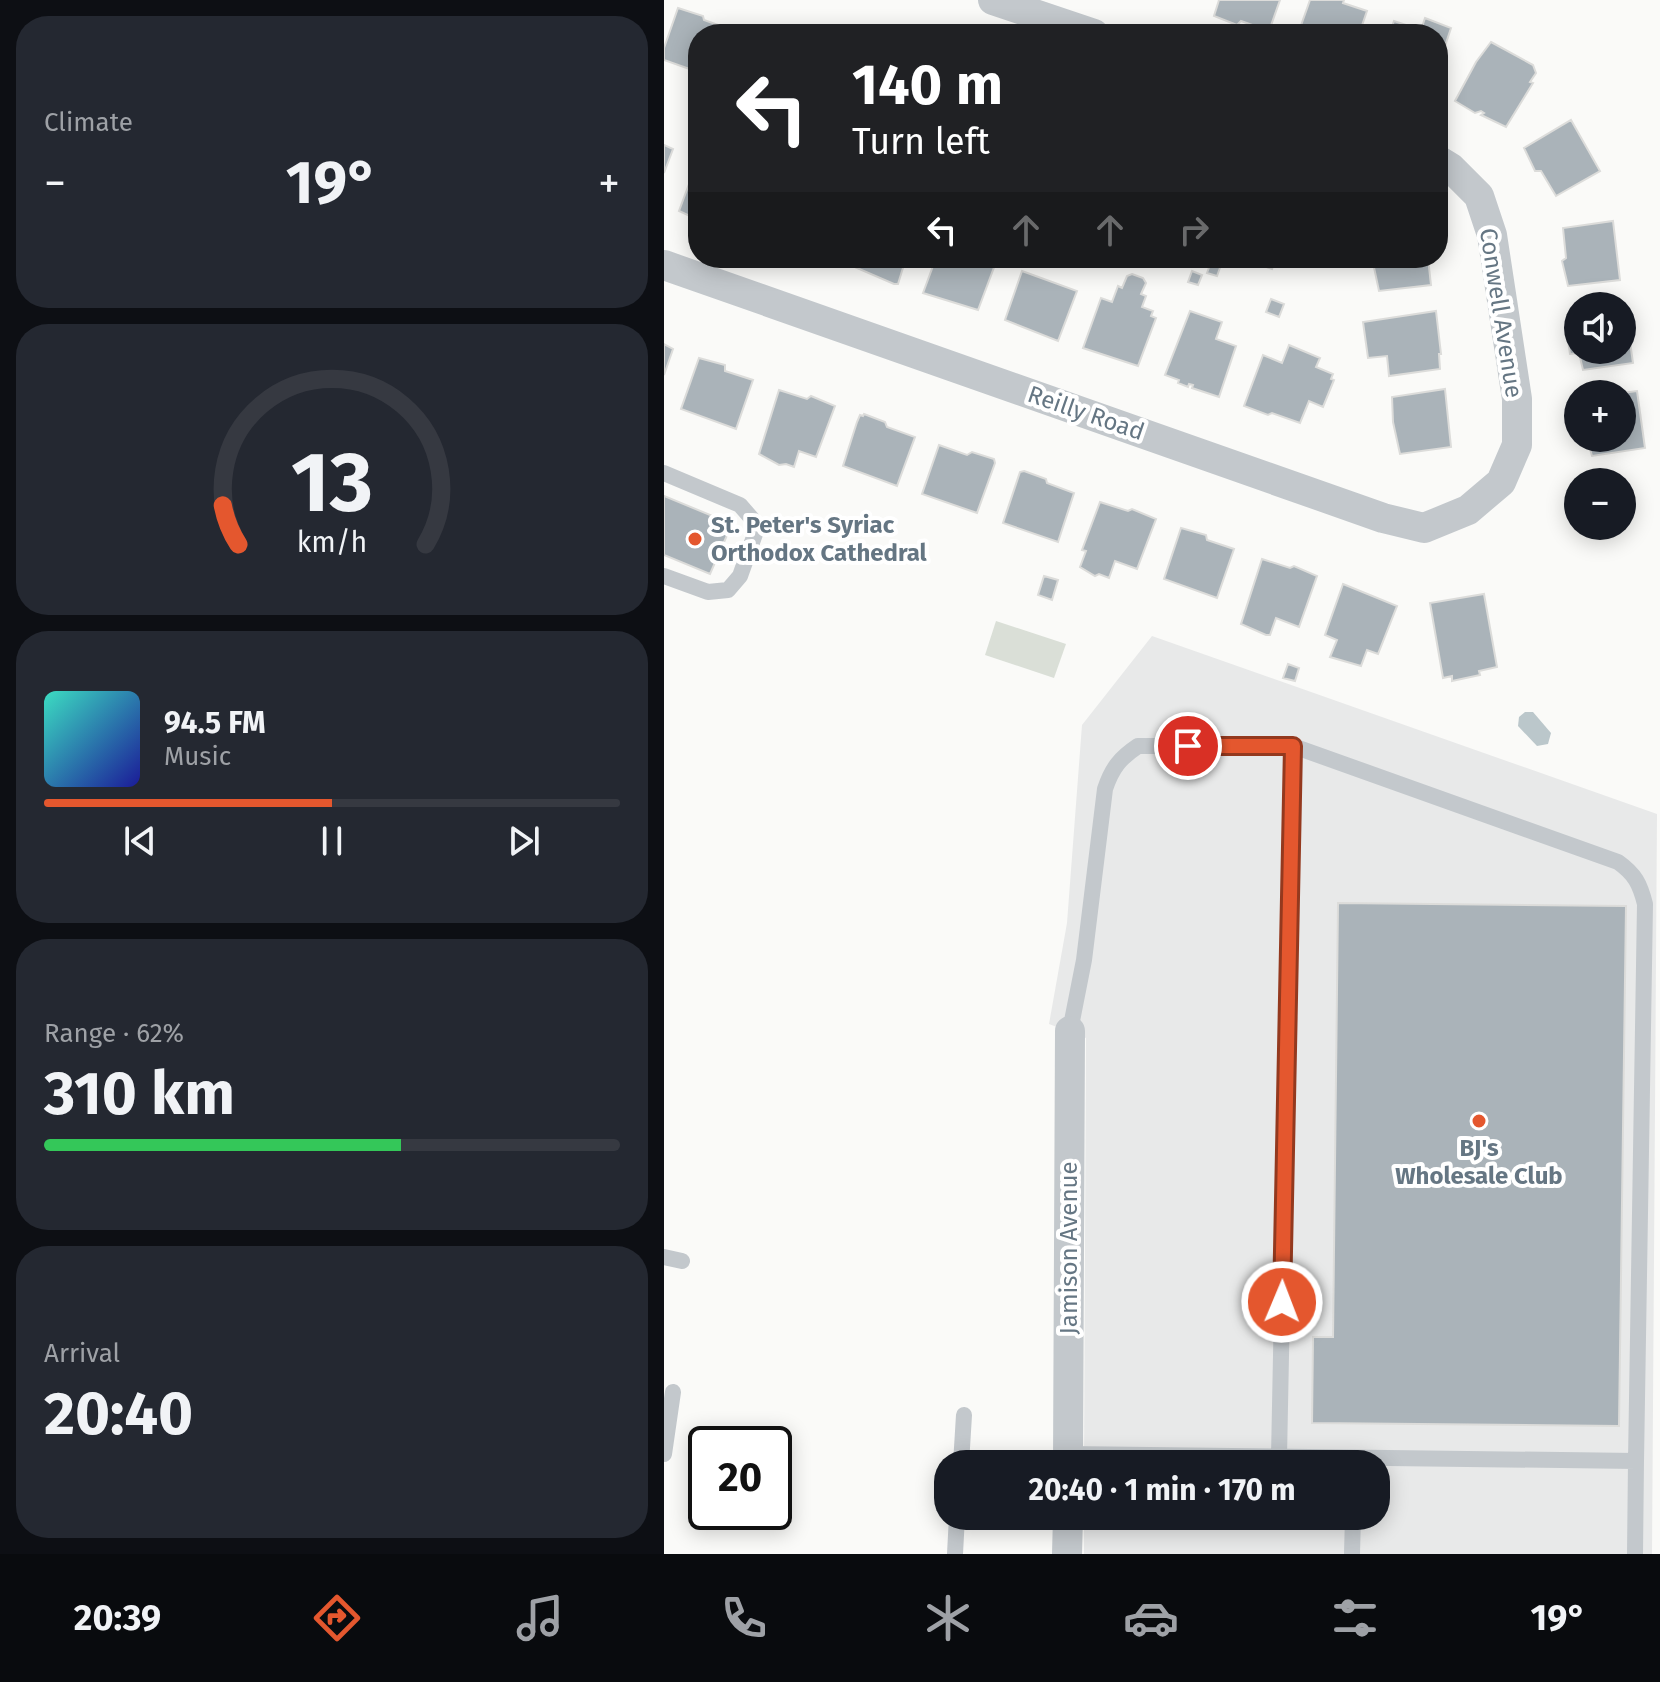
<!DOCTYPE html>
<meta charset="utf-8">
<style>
:root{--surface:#171b24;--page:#242831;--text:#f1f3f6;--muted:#9ea1a6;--line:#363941;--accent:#e4572e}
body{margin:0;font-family:"Fira Sans",sans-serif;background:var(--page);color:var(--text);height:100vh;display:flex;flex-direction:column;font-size:30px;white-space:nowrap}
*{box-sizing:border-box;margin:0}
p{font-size:26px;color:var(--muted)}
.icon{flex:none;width:44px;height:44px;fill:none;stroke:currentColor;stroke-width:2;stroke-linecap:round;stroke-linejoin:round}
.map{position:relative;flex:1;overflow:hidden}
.panel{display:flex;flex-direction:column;gap:16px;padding:16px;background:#0d0f14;width:664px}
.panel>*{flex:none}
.top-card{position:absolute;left:24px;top:24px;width:760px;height:244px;border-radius:32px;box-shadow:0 4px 20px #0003;background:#202124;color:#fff;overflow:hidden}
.fabs{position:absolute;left:900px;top:292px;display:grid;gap:16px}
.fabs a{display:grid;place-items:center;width:72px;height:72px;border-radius:50%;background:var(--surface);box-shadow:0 4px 20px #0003;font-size:40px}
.speed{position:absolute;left:24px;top:1426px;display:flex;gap:16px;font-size:40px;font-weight:700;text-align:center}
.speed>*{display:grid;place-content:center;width:104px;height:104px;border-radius:50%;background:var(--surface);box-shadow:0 4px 20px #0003;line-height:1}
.speed .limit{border:4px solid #111;border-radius:12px;background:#fff;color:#111}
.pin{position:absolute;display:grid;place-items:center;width:68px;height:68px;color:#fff;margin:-34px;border:4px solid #fff;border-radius:50%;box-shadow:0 2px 8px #0007}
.me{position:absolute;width:88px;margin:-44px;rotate:1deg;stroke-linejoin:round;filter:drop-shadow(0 0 6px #0008)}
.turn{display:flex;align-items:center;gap:28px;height:168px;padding:0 32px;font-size:36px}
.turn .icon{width:104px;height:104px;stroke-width:2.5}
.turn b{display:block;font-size:56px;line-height:68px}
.lanes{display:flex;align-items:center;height:76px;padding:0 32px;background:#0003;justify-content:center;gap:40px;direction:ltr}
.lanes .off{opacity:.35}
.big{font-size:60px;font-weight:700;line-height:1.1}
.panel .tile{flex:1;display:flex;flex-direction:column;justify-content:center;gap:12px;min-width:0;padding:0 28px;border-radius:32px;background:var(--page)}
.panel .dial{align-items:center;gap:0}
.dial svg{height:208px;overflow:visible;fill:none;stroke:var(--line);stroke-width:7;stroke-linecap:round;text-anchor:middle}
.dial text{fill:var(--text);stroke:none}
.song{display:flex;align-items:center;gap:24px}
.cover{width:96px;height:96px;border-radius:12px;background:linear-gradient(135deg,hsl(170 70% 55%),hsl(240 70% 35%))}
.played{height:8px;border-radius:4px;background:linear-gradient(90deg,var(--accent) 50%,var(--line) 50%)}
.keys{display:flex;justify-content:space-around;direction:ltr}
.heat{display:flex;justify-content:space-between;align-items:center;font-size:44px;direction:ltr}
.charge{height:12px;border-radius:6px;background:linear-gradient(90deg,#34c759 62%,var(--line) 0)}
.trip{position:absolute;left:270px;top:1450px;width:456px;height:80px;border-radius:32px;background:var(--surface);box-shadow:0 4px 20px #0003;font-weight:700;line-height:80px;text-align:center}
.menu{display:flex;height:128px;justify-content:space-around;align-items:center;background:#090b0e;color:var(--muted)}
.menu .icon{width:56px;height:56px}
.menu .current{color:var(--accent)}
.menu b{font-size:36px;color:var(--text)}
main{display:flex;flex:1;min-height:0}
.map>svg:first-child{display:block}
</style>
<main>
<section class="panel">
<div class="tile"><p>Climate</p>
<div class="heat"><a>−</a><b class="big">19°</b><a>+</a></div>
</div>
<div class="tile dial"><svg viewBox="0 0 100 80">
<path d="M14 69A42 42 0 1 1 86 69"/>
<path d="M14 69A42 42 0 0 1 8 54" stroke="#e4572e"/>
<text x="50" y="56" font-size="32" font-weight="700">13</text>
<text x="50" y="72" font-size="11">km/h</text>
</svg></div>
<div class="tile">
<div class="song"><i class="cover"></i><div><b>94.5 FM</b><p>Music</p></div></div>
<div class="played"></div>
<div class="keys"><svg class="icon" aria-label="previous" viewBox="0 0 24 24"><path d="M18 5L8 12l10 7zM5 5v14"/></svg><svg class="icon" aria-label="pause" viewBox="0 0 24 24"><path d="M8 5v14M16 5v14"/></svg><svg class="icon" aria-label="next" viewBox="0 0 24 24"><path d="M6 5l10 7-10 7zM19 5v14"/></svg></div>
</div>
<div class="tile"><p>Range · 62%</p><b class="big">310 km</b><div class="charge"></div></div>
<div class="tile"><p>Arrival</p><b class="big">20:40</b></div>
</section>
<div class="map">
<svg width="996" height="1554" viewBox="0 0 996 1554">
<rect width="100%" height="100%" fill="#fafaf8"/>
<path fill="#e8e9e9" d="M488,636L993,814L988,1554H420V1516H712V1464H420L422,1038L385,1024L403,923L418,725Z"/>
<path fill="#dadfd7" d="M332,621L402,644L390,678L321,655Z"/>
<path fill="#bbc7cb" d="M861,712H869L887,733L884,744L873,746L854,726L855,717Z"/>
<path fill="#aab3b9" stroke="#dcdcda" stroke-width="2" d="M555,0H616L605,31L577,21L573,25L550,16Z
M646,0H680L679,3L703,11L695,34H634Z
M14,8L39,16L40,20L68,30L67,34H34V72L0,60V48Z
M761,18L787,28L774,67V34H722L723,31L726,32L730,21L757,30Z
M827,42L869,65L872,73L866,82L869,83L842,127L817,115L820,113L817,111L811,113L791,101L812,62Z
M907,120L936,171L892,196L877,171H871L860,148Z
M0,145L9,149L0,173Z
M34,160V217H28L15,211Z
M949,221L956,280L904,286L898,261L902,258L899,228Z
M181,258H242L234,284H230L179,262Z
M272,258H321L332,262L314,310L259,293Z
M576,258H612L608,269Z
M708,258H764L767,285L715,291Z
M547,262L557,265L553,276L543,273Z
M358,271L413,291L394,341L341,320Z
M528,271L538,275L534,285L524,282Z
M468,274L479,278L482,283L477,294L482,296L478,307L489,311L487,316L492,318L474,366L419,348L437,298L448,302L454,286L458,288L463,276Z
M607,299L620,304L615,317L602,312Z
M958,306H961L969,363L919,370L915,353L906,354L904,340L911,339L908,313L914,312V350H958Z
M526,311L558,322L552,339L572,346L555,397L528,388L529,385L525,384L524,387L514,383L515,380L501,375Z
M772,311L777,354H775L776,369L725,376L723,356L704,358L699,322Z
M0,344L9,349L0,375Z
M625,345L656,358L652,367L669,374L667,379L670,380L659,407L645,401L636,423L608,413L604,415L580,406L599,355L618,363Z
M35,358L61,365V371L89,380L72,429L17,409Z
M781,389L787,447L736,454L729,422L728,397Z
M115,390L143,399L147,396L171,406L152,457L135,451L130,467L122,464L115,465L95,454Z
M973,391L981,448L928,456L923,438H958V394H950Z
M200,414L221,422L223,427L251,437L233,486L179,466L193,422L196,415L199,416Z
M275,445L303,455L308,452L330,459L331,463L313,513L258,494Z
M360,471L382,479L383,483L410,493L394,542L339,523L356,472Z
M0,496L68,524L46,574L0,555Z
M436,502L464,511L468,509L492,519L473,569L451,561L445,578L435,574L431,576L416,567L422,551L418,550Z
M517,528L542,535L543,540L570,549L553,598L500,579Z
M598,559L626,568L630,566L653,576L635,627L612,618L606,635H602L577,624Z
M380,576L394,580L388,600L374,595Z
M679,584L733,606L714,654L703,650L697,666L666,657L673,640L661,635Z
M820,594L833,667L815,671L816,675L788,681V676L779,678L766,603Z
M624,664L635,668L631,681L619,678Z
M674,903L962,906L955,1426L648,1423L649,1337H669Z"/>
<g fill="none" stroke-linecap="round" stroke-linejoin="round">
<path stroke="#c3c8cc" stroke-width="16" d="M0,473L76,505L89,520L91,534L76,576L64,590L44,592L0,576
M629,746L954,862C971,874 976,884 981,904L972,1461
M406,1031L420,960L441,789C448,768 456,758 474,746H629L615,1457
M0,1257L18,1261
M0,1454L9,1392
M405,1454L972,1461L971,1554
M297,1464L300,1415
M291,1554L293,1516
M688,1554L689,1516"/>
<path stroke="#c3c8cc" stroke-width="30" d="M329,0L430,34
M0,265L719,518L760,528L804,510L837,482L853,445V399L828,235L815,196L787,168L774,160
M404,1464L406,1031
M403,1554L404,1516"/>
</g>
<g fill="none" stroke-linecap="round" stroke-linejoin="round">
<defs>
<path id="route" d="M524,746H629L618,1302"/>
</defs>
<use href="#route" stroke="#94391e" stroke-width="20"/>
<use href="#route" stroke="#e4572e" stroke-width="14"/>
</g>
<g fill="#e4572e" stroke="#fff" stroke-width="3">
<circle cx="31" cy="539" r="8"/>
<circle cx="815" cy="1121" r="8"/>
</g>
<g text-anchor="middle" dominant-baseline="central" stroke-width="8" stroke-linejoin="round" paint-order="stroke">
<g font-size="24" fill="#657683" stroke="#fff">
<text transform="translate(837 313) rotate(81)">Conwell Avenue</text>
<text transform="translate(422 413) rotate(19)">Reilly Road</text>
<text transform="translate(405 1248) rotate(-90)">Jamison Avenue</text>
</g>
<g font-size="24" font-weight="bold" fill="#657683" stroke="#fff" text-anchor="start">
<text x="47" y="525">St. Peter's Syriac<tspan x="47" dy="28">Orthodox Cathedral</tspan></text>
<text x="815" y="1148" text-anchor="middle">BJ's<tspan x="815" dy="28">Wholesale Club</tspan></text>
</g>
</g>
</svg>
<div class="fabs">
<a><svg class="icon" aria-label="sound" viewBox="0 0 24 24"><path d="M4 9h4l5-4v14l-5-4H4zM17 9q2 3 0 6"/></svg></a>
<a>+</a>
<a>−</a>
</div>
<div class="speed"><div class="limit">20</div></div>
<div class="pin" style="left:524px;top:746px;background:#d93025"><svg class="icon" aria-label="arrive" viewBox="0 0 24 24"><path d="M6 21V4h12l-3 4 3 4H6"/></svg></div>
<svg class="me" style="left:618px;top:1302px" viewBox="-20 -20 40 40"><circle r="17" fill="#e4572e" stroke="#fff" stroke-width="3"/><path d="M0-11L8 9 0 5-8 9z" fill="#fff"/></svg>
<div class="trip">20:40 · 1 min · 170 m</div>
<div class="top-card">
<div class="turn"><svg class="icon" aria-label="left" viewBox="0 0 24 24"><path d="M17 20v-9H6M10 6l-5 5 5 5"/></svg><div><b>140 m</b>Turn left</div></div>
<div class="lanes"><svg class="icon" aria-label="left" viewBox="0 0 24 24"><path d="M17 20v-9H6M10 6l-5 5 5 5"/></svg><svg class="icon off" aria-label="ahead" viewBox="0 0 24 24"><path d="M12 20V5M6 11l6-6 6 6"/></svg><svg class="icon off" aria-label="ahead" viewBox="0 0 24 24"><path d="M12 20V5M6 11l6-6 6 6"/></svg><svg class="icon off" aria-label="right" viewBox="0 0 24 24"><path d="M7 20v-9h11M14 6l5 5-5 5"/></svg></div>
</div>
</div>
</main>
<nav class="menu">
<b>20:39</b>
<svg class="icon current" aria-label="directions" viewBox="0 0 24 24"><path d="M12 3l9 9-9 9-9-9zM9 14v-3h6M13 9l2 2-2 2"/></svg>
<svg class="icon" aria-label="music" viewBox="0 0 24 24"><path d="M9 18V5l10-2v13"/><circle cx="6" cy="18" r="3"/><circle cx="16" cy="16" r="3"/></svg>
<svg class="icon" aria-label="phone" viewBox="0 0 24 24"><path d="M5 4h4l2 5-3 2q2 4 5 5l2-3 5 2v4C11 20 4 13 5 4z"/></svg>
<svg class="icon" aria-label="climate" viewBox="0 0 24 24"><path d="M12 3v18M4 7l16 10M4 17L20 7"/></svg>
<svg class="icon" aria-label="car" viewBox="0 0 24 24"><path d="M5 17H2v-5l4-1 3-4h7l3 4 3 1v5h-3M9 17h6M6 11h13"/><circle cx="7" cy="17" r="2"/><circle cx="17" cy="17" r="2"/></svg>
<svg class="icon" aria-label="filters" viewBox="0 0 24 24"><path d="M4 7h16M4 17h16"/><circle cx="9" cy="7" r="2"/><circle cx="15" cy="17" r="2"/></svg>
<b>19°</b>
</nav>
